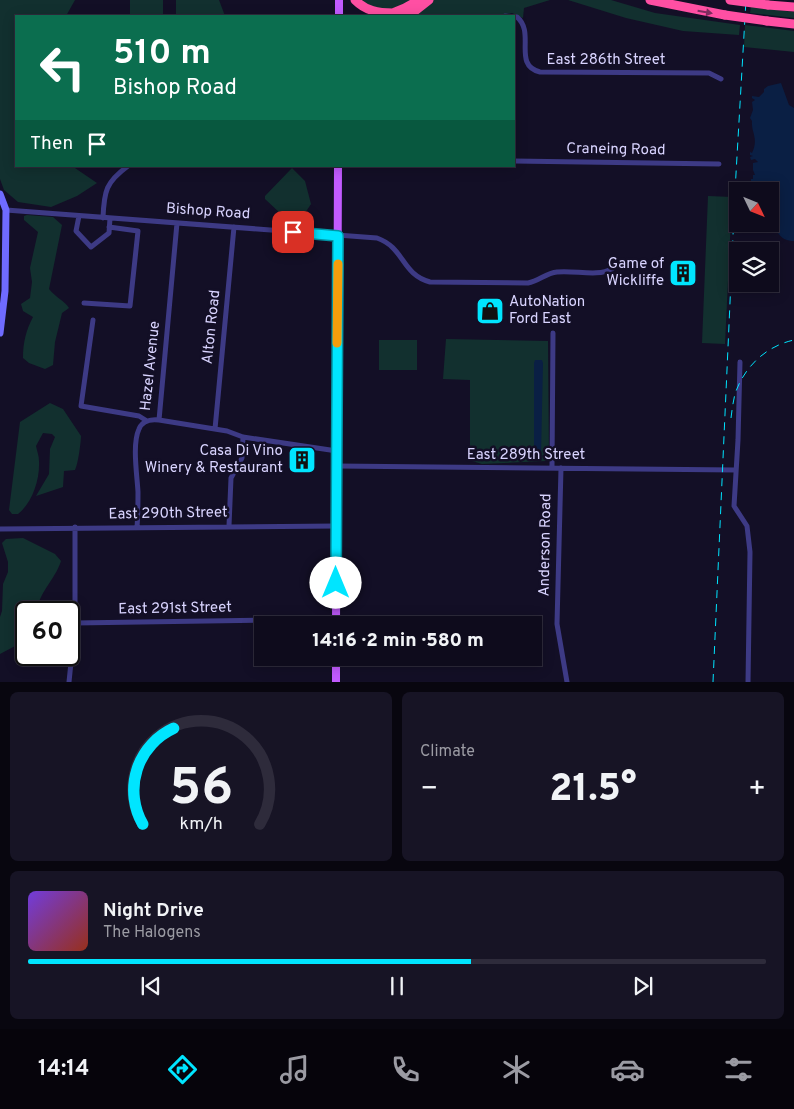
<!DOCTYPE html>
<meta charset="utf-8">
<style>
:root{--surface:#0e0b1c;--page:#171425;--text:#f1f3f6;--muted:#9b9ba3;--line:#2e2b3b;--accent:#00e5ff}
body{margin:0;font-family:Overpass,sans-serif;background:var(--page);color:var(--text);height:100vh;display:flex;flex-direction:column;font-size:19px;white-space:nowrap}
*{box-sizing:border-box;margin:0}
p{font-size:16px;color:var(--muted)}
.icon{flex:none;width:28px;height:28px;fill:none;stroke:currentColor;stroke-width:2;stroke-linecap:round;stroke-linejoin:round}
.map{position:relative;height:682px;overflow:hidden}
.sheet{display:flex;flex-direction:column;gap:10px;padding:10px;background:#08060f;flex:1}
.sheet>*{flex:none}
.banner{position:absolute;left:15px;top:15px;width:500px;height:152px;border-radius:0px;box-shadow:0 2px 12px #0003,0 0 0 1px var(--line);background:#0b6e4f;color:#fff;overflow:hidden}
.needle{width:32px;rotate:133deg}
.buttons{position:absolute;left:729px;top:182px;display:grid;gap:10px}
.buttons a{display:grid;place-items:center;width:50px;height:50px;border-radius:0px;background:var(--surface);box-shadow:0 2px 12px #0003,0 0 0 1px var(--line);font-size:25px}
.speed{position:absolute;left:15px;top:601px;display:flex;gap:10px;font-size:25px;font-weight:700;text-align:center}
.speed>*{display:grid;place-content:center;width:65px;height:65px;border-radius:50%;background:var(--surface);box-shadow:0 2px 12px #0003,0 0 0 1px var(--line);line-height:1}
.speed .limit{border:2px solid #111;border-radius:8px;background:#fff;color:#111}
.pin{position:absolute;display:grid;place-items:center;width:42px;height:42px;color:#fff;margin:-21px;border-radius:10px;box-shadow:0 2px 8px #0006}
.me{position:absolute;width:55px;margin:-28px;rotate:0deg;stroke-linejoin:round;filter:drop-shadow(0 0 4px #0008)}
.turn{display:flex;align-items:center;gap:18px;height:105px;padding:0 15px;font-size:22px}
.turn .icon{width:65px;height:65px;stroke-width:2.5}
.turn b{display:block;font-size:35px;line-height:42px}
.then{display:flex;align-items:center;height:48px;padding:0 15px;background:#0003;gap:10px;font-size:19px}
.big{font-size:38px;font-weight:800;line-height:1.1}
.sheet .widget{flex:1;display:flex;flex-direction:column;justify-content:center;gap:8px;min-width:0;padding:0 18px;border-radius:8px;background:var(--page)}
.sheet .dial{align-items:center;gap:0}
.dial svg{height:130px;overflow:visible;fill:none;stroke:var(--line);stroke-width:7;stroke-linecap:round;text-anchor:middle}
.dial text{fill:var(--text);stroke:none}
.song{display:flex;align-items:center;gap:15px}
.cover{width:60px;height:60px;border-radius:8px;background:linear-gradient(135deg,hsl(260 70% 55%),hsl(10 70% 35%))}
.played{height:5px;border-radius:2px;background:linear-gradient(90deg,var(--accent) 60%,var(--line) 60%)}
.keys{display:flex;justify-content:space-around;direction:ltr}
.heat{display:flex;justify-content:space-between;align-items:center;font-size:28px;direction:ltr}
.sheet .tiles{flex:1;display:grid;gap:10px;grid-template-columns:1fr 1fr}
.widget:last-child{grid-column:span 2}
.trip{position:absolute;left:254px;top:616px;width:288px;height:50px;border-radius:0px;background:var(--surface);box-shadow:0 2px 12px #0003,0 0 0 1px var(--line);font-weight:800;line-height:50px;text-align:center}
.dock{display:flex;height:80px;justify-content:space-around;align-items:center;background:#06040b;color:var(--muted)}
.dock .icon{width:35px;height:35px}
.dock .on{color:var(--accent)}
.dock b{font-size:22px;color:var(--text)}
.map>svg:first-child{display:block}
</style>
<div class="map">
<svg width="794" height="682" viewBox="0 0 794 682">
<rect width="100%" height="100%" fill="#130f26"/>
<path fill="#12302f" d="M0,0H75L66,16H16V166H72L97,183L77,196L51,207L18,202L4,190L0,179Z
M130,0H163V16H130Z
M176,0H219L225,16H176Z
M360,0H413C389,11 384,15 360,0Z
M433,0H550L524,8L523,18L512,13L495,16H411Z
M568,0H611L655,13L740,25L739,35L683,31L626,18Z
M751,7L794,12V18L750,13Z
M745,25L794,31V52L744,47Z
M292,168L305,181L311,204L305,213L294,220L280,213L265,199V196Z
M708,196L732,197L725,344L702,343Z
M27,215L53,217L62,225L49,289C55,297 65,301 69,308L62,313L55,342L53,365L45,369L29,363L23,358C23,343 26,330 33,317L23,311L21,304L30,298L32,282L30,268L38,232L24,220V216Z
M446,339L548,341L549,456L546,461L482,464L472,461L470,457V380L443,379Z
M379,340H417V370H379Z
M50,403L63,409L81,436C81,442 78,465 75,470L64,471L63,487L36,496L49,474L50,449L55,437L52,434L43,433L36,446C37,451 39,456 39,461C40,480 32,503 18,514H12L9,510L20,422Z
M23,538L55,554L61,561C55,580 38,593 37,612H26V643L17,645L0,654V617L2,611L3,584L8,572V562L2,543L6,539Z"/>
<path fill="#0a1f44" d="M781,83L789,105L794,108V241C787,241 782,239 778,233L766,228L762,224H770V191H759L753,188L754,182H751V179H753V175H755L753,170V163L758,162L755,159L751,160L750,157L753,156L750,155V152L752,153C759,138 751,133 752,121L750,118L753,110L752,102L755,100L752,98V96L759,97L764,92V89L768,86Z
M535,360H542L543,363L541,455L534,456V363Z"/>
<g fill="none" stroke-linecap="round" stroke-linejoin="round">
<path stroke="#3d3a85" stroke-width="5" d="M505,16L517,17C536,33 512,65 540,72L709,73L721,79
M514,161L719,164
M6,210L377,238C405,248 401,274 430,282L528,283C539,281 546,273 557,272C575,270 597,277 612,269
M79,216L76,231L91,247L109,233L110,218
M103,218C104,191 106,182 128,166
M84,303L130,306L138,231L109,227
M93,320L81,406L139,416L147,421
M740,362L738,440L734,506L747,526L750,552L748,682
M159,420L227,431L243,437L337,451
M215,429L234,227
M337,466L736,470
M552,467L553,333
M561,468L557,624L567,682
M229,526L231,478L242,458L243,437
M137,527C138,515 138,503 138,492C137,474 132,444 139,429C142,421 151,419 159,420L177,223
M0,529L336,526
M75,623L336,619
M69,682L75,623V527"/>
<path stroke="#6f6bff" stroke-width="7" d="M0,194L6,210L5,291L0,333"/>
<path stroke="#c25bff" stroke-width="8" d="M339,0V16
M336,625L338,166
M336,682V658"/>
<path stroke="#ff4fa3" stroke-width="9" d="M355,0C366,11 378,13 393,13
M650,0L725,15
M768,5L794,7
M388,15L405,8L419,0
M403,16L415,11L429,0
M767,21L794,24"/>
<path stroke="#00e5ff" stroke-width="1" stroke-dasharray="8 6" stroke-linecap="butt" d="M731,418C732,410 733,402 735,394C744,367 766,346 794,340
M713,682L735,191L746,0"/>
<path stroke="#ff4fa3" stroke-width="9" d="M730,0L768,5
M725,15L767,21"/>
</g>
<defs><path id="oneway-solid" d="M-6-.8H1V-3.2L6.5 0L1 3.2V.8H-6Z" transform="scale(1.25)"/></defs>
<use fill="#7d2c5e" href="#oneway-solid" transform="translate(705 12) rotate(10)"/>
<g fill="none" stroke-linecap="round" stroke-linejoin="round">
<defs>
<path id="route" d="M293,232L338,236L336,583"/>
</defs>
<use href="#route" stroke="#0095a6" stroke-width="12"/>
<use href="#route" stroke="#00e5ff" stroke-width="9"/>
<path stroke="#f59e0b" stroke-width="9" d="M337,343L338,264"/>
</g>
<defs>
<symbol id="building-square" viewBox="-11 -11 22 22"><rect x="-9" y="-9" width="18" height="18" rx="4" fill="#00e5ff" stroke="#130f26"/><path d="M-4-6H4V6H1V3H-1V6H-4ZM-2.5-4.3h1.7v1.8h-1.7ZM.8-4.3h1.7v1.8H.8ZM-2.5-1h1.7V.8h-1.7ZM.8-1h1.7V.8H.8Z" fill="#111"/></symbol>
<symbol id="shop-square" viewBox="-11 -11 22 22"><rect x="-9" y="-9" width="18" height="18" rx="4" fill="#00e5ff" stroke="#130f26"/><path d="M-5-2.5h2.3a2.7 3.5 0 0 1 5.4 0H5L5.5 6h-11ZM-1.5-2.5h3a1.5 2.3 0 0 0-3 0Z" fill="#111"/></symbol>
</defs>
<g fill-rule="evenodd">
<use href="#building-square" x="667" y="257" width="32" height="32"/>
<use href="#shop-square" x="474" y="295" width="32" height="32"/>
<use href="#building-square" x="286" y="444" width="32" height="32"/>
</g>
<g text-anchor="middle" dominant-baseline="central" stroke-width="5" stroke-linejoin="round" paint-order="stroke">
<g font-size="15" fill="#d9d4ff" stroke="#130f26">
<text x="606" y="60">East 286th Street</text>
<text transform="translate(616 150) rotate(1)">Craneing Road</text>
<text transform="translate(208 212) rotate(4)">Bishop Road</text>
<text transform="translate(212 327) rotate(-84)">Alton Road</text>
<text transform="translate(151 366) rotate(-84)">Hazel Avenue</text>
<text x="526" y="455">East 289th Street</text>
<text transform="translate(168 514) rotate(-1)">East 290th Street</text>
<text transform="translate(546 545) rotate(-89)">Anderson Road</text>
<text transform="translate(175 609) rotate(-1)">East 291st Street</text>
</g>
<g font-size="15" fill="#d9d4ff" stroke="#130f26" text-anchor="end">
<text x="664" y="264">Game of<tspan x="664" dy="17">Wickliffe</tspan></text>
<text x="509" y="302" text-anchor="start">AutoNation<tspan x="509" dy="17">Ford East</tspan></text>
<text x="283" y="451">Casa Di Vino<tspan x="283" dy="17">Winery &amp; Restaurant</tspan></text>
</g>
</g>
</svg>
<div class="buttons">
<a><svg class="needle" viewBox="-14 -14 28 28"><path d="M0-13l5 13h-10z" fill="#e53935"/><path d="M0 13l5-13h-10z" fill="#9b9ba3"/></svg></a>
<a><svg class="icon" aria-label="layers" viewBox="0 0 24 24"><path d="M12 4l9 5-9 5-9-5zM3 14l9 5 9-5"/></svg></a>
</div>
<div class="speed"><div class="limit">60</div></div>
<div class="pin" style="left:293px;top:232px;background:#d93025"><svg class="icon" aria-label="arrive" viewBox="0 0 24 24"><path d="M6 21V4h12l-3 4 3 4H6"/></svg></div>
<svg class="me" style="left:336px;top:583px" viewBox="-20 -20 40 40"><circle r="19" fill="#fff"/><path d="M0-13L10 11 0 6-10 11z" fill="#00e5ff"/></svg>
<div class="trip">14:16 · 2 min · 580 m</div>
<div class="banner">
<div class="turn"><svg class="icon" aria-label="left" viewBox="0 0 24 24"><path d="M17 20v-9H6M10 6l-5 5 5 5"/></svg><div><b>510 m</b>Bishop Road</div></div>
<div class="then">Then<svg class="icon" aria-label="arrive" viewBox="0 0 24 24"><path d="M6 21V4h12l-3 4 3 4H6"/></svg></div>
</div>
</div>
<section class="sheet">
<div class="tiles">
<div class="widget dial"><svg viewBox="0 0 100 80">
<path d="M14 69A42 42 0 1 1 86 69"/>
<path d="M14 69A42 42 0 0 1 33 10" stroke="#00e5ff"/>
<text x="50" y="56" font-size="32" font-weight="700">56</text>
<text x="50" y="72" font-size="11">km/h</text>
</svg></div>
<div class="widget"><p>Climate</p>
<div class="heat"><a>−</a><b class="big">21.5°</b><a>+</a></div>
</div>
<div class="widget">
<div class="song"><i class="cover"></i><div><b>Night Drive</b><p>The Halogens</p></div></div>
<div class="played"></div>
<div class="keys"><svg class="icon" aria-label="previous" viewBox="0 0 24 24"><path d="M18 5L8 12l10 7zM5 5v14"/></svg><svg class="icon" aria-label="pause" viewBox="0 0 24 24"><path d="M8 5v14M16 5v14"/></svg><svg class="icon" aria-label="next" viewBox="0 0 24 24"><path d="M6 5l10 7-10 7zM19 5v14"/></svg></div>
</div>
</div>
</section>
<nav class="dock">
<b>14:14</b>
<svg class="icon on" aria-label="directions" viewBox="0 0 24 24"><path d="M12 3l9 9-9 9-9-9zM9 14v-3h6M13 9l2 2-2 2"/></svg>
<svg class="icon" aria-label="music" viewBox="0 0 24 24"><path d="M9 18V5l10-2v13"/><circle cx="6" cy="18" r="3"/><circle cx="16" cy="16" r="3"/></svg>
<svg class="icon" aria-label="phone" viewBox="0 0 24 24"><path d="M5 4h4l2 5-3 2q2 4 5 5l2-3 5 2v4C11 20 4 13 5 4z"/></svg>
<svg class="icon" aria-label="climate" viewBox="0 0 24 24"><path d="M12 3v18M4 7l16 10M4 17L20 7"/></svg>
<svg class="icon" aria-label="car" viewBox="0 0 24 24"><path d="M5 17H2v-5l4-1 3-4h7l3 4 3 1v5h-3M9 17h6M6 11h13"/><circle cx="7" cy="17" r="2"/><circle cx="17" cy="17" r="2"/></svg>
<svg class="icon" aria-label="filters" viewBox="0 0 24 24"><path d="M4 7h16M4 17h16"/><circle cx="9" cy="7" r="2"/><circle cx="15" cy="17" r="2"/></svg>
</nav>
